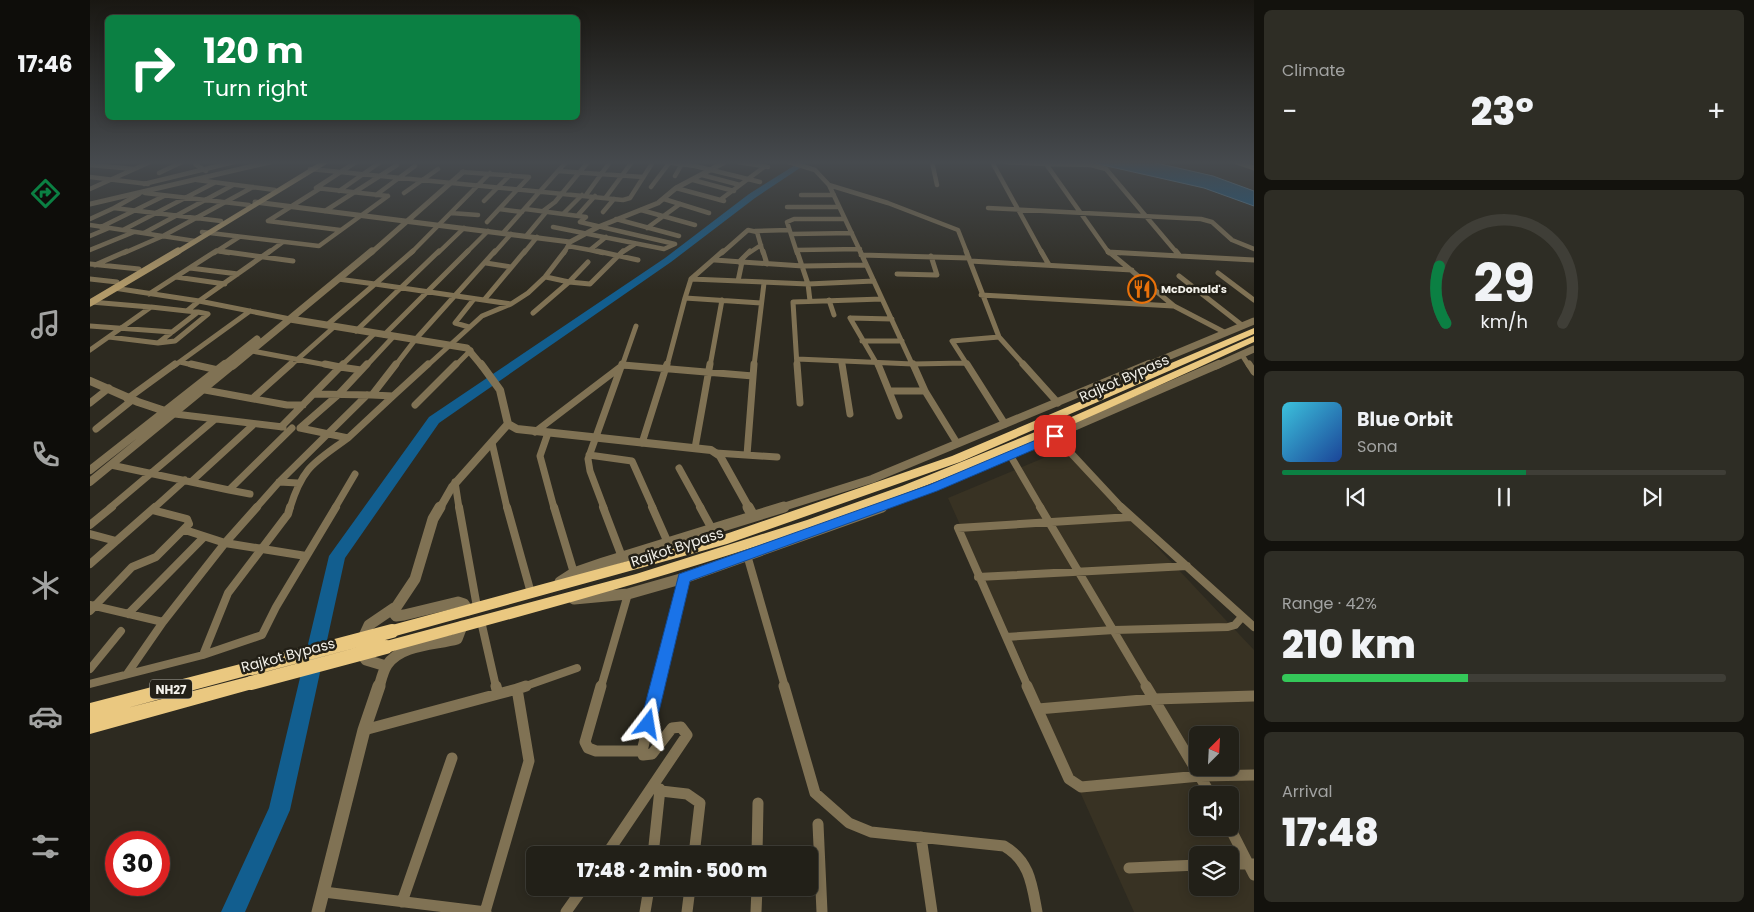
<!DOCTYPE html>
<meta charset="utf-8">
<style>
:root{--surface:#222018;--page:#2e2d25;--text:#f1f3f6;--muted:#a2a3a2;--line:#3f3e37;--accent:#0b8043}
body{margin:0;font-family:Poppins,sans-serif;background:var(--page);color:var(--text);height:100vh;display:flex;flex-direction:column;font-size:19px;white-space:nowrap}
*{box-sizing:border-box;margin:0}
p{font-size:16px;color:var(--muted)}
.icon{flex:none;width:28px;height:28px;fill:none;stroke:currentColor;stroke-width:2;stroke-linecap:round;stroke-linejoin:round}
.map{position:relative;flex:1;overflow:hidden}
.details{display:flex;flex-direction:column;gap:10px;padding:10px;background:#13120d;width:500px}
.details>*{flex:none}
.top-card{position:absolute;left:15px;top:15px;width:475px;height:105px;border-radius:8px;box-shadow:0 2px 12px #0003,0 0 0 1px var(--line);background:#0b8043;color:#fff;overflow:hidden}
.needle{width:32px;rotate:24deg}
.buttons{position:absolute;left:1099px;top:726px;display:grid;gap:10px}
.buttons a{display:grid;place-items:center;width:50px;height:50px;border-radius:8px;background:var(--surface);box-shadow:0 2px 12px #0003,0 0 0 1px var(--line);font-size:25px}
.speed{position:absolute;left:15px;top:831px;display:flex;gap:10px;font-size:25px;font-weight:700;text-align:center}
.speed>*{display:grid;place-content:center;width:65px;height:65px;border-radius:50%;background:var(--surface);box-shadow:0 2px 12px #0003,0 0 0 1px var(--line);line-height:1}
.speed .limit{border:8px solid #d22;background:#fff;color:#111}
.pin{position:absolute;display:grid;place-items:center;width:42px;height:42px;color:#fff;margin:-21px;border-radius:10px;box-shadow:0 2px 8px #0006}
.me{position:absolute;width:55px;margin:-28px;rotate:14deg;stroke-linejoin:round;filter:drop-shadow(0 0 4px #0008)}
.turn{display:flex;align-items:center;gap:18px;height:105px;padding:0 15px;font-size:22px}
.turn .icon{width:65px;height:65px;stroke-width:2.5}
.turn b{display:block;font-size:35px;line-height:42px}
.big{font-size:38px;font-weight:800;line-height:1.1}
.details .widget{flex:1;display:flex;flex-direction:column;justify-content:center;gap:8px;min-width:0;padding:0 18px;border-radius:8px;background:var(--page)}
.details .dial{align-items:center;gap:0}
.dial svg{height:130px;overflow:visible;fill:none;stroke:var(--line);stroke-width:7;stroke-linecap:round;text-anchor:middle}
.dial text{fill:var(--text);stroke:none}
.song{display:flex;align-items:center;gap:15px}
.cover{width:60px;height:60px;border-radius:8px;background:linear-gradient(135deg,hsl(190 70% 55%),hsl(220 70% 35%))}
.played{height:5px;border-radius:2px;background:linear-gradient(90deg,var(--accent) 55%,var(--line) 55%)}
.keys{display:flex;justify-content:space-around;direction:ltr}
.heat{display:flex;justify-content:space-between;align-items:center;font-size:28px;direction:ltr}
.charge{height:8px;border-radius:4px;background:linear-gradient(90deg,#34c759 42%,var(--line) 0)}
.trip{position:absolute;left:436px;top:846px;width:292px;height:50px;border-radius:8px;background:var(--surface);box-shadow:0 2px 12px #0003,0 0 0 1px var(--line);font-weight:800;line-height:50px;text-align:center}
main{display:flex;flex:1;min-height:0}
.tab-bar{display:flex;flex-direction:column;width:90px;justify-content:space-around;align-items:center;background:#0e0d0a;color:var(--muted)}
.tab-bar .icon{width:35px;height:35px}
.tab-bar .selected{color:var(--accent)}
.tab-bar b{font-size:22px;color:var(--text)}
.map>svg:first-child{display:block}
</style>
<main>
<nav class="tab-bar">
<b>17:46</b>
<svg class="icon selected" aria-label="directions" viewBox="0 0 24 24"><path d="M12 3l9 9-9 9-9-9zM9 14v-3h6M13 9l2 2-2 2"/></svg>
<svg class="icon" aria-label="music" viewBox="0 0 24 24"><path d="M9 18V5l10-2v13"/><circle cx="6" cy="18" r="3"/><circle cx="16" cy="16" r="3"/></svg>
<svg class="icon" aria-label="phone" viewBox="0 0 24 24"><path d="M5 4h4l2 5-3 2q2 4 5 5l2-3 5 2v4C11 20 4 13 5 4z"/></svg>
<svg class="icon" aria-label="climate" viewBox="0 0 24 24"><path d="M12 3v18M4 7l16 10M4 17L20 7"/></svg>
<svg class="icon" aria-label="car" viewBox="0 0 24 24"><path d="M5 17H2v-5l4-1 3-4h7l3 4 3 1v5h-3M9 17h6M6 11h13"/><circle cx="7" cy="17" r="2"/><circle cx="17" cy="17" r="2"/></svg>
<svg class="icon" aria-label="filters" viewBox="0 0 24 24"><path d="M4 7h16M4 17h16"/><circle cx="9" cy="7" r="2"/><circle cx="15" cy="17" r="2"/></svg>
</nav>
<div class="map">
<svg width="1164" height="912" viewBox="0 0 1164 912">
<rect width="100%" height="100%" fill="#2d2a20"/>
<path fill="#383223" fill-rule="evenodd" d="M975,449L1164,650V912H1044L858,498ZM1108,735H1140V768H1108ZM1108,795H1140V828H1108ZM1108,855H1140V888H1108Z"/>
<path fill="#125e8f" stroke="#568aaa" d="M999,162H1062L1123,176L1164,191V206L1114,188Z"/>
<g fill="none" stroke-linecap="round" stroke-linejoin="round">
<path fill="#125e8f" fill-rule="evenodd" d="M710,162H719L665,198L581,262L349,423L255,558L200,810L155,912H131L179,808L239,556L339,417L575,258L659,194Z"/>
<path stroke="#807254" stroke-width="4.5" d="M109,162L105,164L116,171
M266,162L226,188L298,196
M576,162L605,166L670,182
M648,162L678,167
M699,162L725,170L739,185L771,253
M842,162L847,185
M902,162L952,253
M915,162L956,164L1019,253
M956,164L1001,165L1016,169L1087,253
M0,165L44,169
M220,169L533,200L540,198L563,162
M468,171L553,177
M372,172L439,177L397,222
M69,173L92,162
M612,175L650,185
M585,176L593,162
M0,177L58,184
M107,180L185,190
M603,180L644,191
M54,184L144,162
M739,185L798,203L868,230L877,253
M561,187L580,162
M586,188L634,201
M0,189L60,162
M229,189L178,221L250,230
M249,191L289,163
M55,193L159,205
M314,193L348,169
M49,194L24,208L131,221
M286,195L325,166
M496,195L520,162
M711,195H744
M516,197L542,162
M574,199L619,213
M630,200L674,167
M394,201L420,175
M697,207H749
M898,208L1111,219L1122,222L1142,240L1164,249
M409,209L432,212
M435,209L496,217L490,222L585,244
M551,210L605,225
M235,211L307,165
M453,211L465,202L498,162
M513,212L524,199
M361,213L388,215
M474,213L492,195
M488,215L505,196
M0,219L24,208
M526,219L589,236
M0,225L105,241
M11,227L74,196
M463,227L574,249L585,244
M557,228L590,204
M33,230L124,183
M665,231L699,230
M112,232L229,246L298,196
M54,233L143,185
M413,233L476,162
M701,234L762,233
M437,235L457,211
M0,236L19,228
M478,246L500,250L516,237
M0,250L44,232
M500,250L513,253
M707,250L770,249
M127,251L139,253
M1018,252L1030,253
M34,253L73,236L163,187
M124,253L149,237
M178,253L193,242
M321,253L400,173
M348,253L374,228
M376,253L398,231
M404,253L421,234
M434,253L447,237
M474,253L480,242
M531,253L545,244
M632,253L658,230L667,232L673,253
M659,253L671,245
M707,253L697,222L704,219H754"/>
<path stroke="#807254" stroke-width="5" d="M130,251L203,261
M323,251L285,284L421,304
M507,251L548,260
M673,251L677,264
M707,251L718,284L720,301
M770,251L823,366
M876,251L909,337L935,366
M951,251L959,265
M1018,251L1084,306L1136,333
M1018,252L1090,256L1086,251
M771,255L879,258
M1090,256L1164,260
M625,260L652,262
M880,261L1042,270
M649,262L660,251
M396,263L421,267
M0,264L49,269
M5,265L37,251
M100,268L148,274
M1128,273L1164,300
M807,274L847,275L841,256
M1089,276L1153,326
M86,277L135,284
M0,279L27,282
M601,279L633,251
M648,281L652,262L713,266L776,265
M479,282L500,284L533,251
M479,282L498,262
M24,288L109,301L180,251
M59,294L126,251
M891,295L1083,306
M595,298L601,279L718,284L784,281
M394,300L435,251
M739,300L744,315
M1,302L60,307
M443,313L479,282L456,277
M760,318L788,366
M760,318L802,319
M237,325L285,284L248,279
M0,326L82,332
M379,327L365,323L384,299
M266,331L349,251
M294,335L378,251
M19,337L68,343L108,312L97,311
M772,341H812
M68,343L85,341L118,314L108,312
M0,350L61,307L97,311L109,301L200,319
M162,351L242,366
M1152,355L1159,366
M707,359L823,364L875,363
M751,361L752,366
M90,362L107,366
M84,366L160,311
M200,366L244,327
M251,366L284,334
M276,366L304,336
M305,366L325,340L405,251
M337,366L392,316L421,304L438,293L455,277L475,251
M365,366L381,350
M532,366H540
M532,366L546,326
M577,366L595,298L671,303
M620,366L632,300
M664,366L674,283
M707,366L703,302L792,299
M878,366L862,341L909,337"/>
<path stroke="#807254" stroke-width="7" d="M101,364L128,370
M707,364L710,403
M752,364L760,414
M788,364L809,416
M823,364L835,391L867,443
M877,364L915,424
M933,364L968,403
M1159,364L1164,372
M250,367L253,364
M250,367L271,370
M115,390L197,405H213
M800,391H835
M224,394L282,395L306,364
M282,395L303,396L338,364
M163,398L201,364
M37,399L85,364
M0,403L19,388
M325,405L366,364
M85,414L193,427
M191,427L250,367L235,364
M6,429L41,401
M445,432L533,365L663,376
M458,433L450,456L464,508
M965,436L1032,508
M258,438L303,396
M402,443L417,508
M552,443L577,364
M605,448L620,364
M626,453L687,457
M499,455L542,461L563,508
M657,455L664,364
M920,455L951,508
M21,465L139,490L202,428
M589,468L611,508
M102,481L164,424
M189,482L208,483
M365,482L369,508
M139,490L160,494
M20,508L124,420
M64,508L95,480
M166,508L189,482L277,395
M200,508C213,466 224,463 258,438L210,428L249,394L277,364
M245,508L265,474
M514,508L500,471L498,459L532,364"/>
<path stroke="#807254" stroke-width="8" d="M369,507L387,607
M417,507L441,593
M464,507L484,573
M513,507L532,557
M562,507L578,543
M610,507L622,529
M950,507L1057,687
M1031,507L1164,627
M0,525L22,507
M95,530L135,543L216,556
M0,534L26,541
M657,555L695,687
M0,564L65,507
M888,577L1097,566
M0,605L73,622L135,543L167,507
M0,611L42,567L66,557L99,524L97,519L62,510
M38,614L113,538
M391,621L406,687
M916,637L1024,630L1138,627L1145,625L1152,617
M113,655L172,635L186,607L246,507
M0,669L31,631
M37,674L73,622
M0,684L113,655L138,593L198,514L200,507
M433,687L487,668
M511,687L538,594
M568,687L594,578
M938,687L868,528L1041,517"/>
<path stroke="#807254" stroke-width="11" d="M511,686L495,742L498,748L506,751H552
M694,686L725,793L759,823L781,832L914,846C940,861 942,885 947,912
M937,686L979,779L991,787L1110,776L1164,775
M1056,686L1121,795
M427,689L436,686
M948,709L1064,699L1164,696
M274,730L408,694L406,686
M571,791L597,794L610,803L604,855
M728,824L732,912
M1140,828L1164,875
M831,837L842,912
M516,855L597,735L591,727L582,728L562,754L553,755L552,751L568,686
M563,855L570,789
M667,855L668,803
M1140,864H1164
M1039,868L1108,865
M234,892L396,912
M312,902L362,758
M395,912L439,761L427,689L408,694
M476,912L493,888
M555,912L559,888
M597,912L600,888
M666,912L667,888"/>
<path stroke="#807254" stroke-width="5" d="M1146,162L1164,168
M165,202L480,242L508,227L568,203L586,188L635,162
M0,204L180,162
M281,253L373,172"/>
<path stroke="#807254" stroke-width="7" d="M200,319L377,348L392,366
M133,366L167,339
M143,366L282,251
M1056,366L1164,321
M1126,366L1164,349"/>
<path stroke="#807254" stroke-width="8" d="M391,364L410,390L418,424L427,429L621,450L630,456L659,508
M0,381L48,402L78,412
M0,470L135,364
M0,482L144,364
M350,508L362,487L418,424
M690,508L782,479L1059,364
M788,508L843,488L1129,364"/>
<path stroke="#807254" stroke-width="11" d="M350,507L343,519L325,579L303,612L306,616L314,615L368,602L374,604L378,610
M658,507L663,516
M470,582L484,573L513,563L694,507
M484,599L538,594L594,578L792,507
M296,666L276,660L268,649L279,625L304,608
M289,687C291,680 293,671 297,665C311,644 346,645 367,639L372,626"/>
<path stroke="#807254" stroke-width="13" d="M228,912L274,730L289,686"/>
<path stroke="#b29a69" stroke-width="5" d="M86,253L235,162"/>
<path stroke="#b29a69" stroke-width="7" d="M0,303L88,251"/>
<path fill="#eac880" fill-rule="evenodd" d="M1164,328V334L870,462L637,544L302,637L297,635L295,631L297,627L302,625L630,536L862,456Z
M1164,336V342C1050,394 936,448 819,492C649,558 472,605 296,653L291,652L289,647L291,642L296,641L546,574L717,520L812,486L977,419Z
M162,661L167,663L169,668L167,673L37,708L161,676L166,678L169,683L166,688L0,734V703Z"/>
<path stroke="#eac880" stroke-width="14" d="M162,668L302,631
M161,683L296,647"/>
</g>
<linearGradient id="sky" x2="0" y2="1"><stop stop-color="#191712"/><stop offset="0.56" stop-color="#464a4e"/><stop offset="1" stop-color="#464a4e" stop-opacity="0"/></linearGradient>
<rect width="1164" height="290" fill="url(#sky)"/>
<path fill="#1a73e8" stroke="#114b97" d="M965,432L970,436L969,439L847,491L600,581L566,724L564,730L558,732L552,730L550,724L589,574L839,485Z"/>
<defs>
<symbol id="restaurant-ring" viewBox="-11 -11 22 22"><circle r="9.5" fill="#232017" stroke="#e8710a" stroke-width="1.5"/><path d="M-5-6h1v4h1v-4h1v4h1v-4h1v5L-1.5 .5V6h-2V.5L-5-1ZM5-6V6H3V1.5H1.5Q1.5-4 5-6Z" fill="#e8710a"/></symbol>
</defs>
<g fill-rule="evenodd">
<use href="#restaurant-ring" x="1036" y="273" width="32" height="32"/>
</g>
<g text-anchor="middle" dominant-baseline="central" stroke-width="5" stroke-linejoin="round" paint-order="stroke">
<g font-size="11" font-weight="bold" fill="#f3f1ea" stroke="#232017" text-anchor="start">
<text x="1071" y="289">McDonald's</text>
</g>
<rect fill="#232017" stroke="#b5b2ab" stroke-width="1" x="60" y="679.5" width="42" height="19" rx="4"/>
<g font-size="12" font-weight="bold" fill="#f3f1ea">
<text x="81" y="689">NH27</text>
</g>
<g font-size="14" fill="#f3f1ea" stroke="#232017">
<text transform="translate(1034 378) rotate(-24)">Rajkot Bypass</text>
<text transform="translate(587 547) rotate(-18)">Rajkot Bypass</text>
<text transform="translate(198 655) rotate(-15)">Rajkot Bypass</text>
</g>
</g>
</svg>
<div class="buttons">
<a><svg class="needle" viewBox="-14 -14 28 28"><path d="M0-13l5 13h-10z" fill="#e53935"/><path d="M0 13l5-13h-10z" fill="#a2a3a2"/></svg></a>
<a><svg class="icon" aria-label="sound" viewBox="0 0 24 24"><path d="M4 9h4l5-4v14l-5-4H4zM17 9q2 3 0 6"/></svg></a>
<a><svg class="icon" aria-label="layers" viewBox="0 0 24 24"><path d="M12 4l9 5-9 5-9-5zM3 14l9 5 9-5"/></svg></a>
</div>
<div class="speed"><div class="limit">30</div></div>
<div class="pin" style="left:965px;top:436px;background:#d93025"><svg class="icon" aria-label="arrive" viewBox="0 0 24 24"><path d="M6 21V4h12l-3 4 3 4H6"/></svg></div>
<svg class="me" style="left:558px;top:724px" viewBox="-20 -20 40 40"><path d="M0-17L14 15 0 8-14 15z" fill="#1a73e8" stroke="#fff" stroke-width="4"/></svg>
<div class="trip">17:48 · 2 min · 500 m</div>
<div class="top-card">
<div class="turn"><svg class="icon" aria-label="right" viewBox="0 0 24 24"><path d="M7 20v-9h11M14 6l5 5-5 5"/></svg><div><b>120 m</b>Turn right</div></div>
</div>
</div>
<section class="details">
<div class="widget"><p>Climate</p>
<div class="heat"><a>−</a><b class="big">23°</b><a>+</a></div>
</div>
<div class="widget dial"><svg viewBox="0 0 100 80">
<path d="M14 69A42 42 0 1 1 86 69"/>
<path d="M14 69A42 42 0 0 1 10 34" stroke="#0b8043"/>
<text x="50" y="56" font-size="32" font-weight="700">29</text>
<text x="50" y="72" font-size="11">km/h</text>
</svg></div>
<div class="widget">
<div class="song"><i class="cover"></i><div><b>Blue Orbit</b><p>Sona</p></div></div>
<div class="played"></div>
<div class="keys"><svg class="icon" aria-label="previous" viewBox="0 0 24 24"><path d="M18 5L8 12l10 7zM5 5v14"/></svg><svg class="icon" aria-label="pause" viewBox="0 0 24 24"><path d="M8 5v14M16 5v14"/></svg><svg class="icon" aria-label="next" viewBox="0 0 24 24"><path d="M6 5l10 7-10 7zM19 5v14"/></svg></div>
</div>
<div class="widget"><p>Range · 42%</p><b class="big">210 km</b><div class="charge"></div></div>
<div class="widget"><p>Arrival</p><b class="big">17:48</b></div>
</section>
</main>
